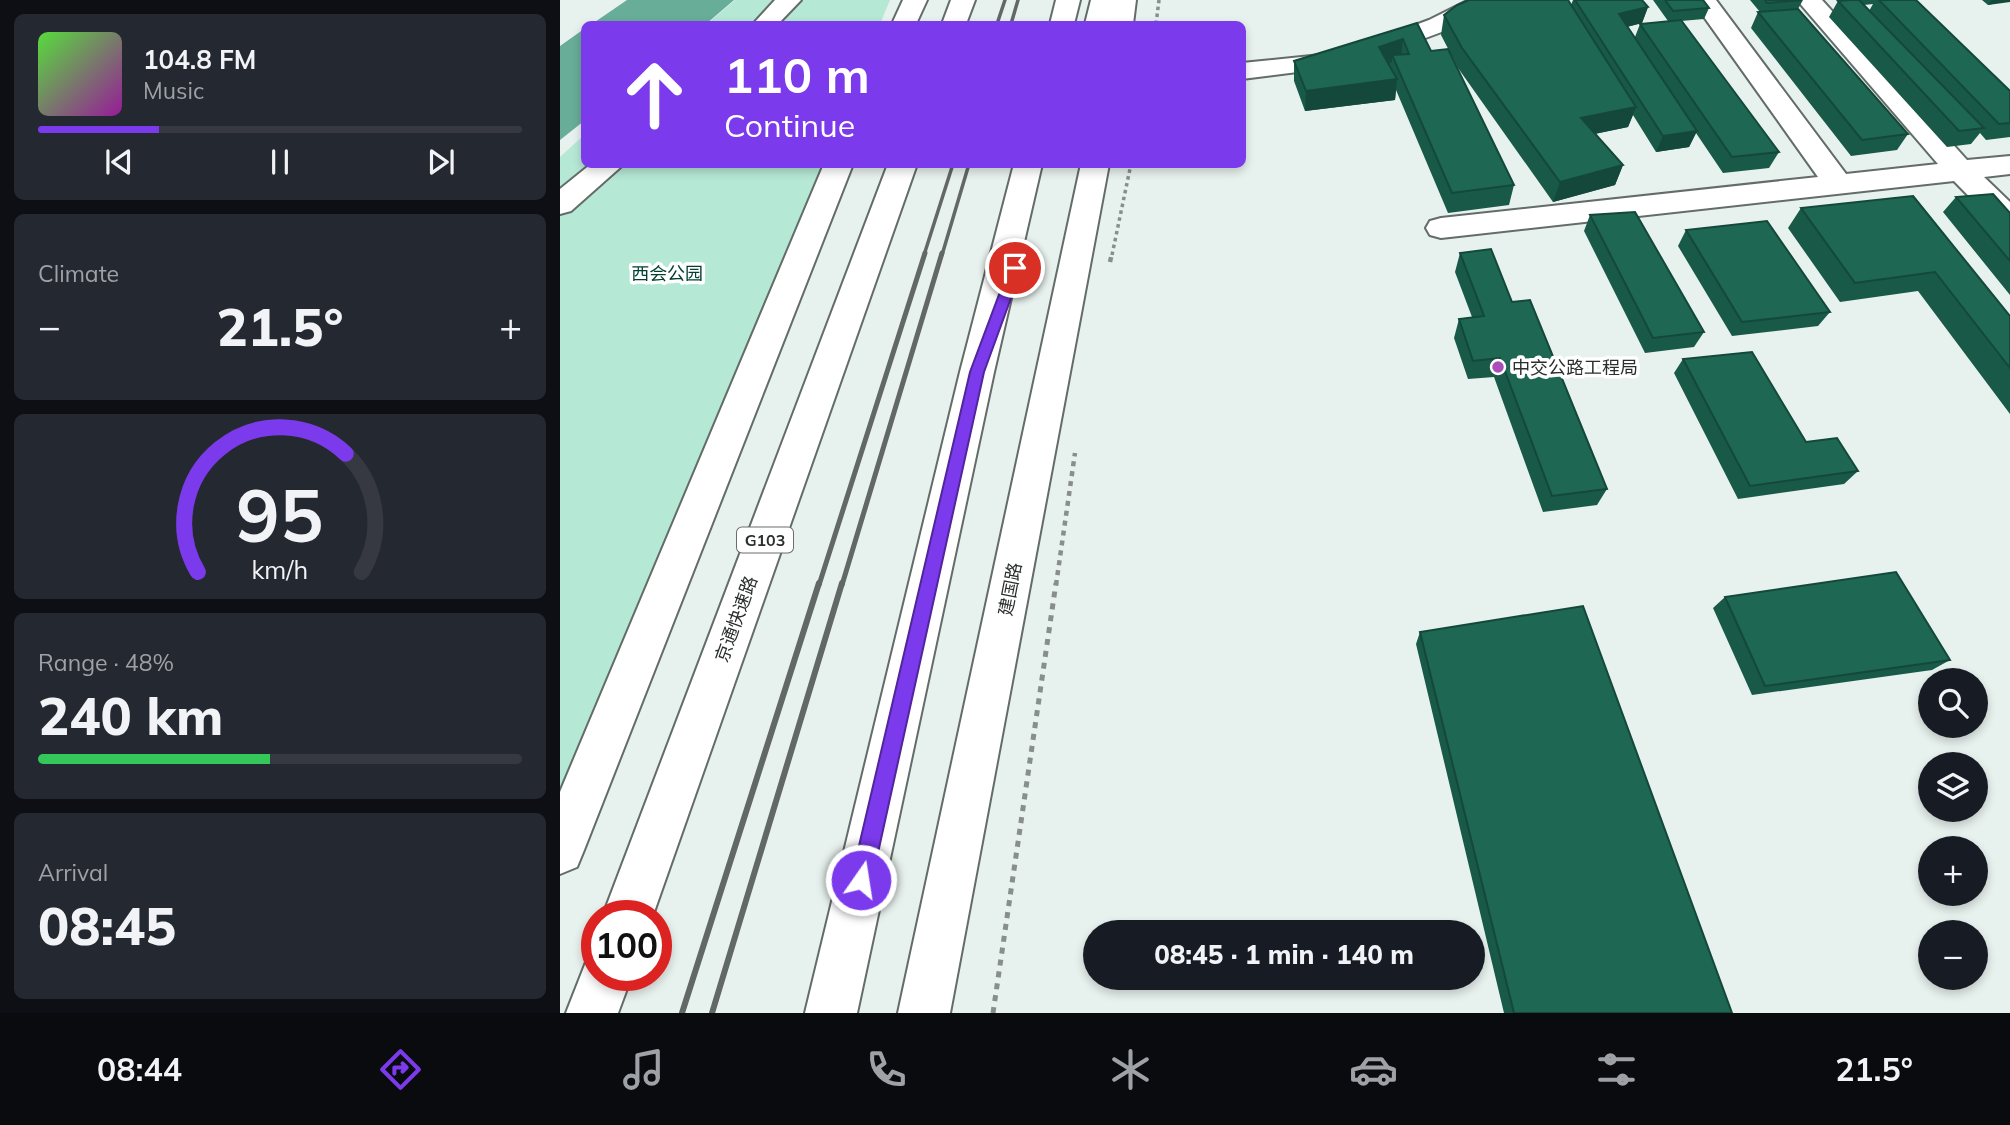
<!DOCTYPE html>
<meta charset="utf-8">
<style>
:root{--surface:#171b24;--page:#242831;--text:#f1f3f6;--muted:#9ea1a6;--line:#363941;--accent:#7c3aed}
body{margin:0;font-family:Mulish,"Noto Sans SC",sans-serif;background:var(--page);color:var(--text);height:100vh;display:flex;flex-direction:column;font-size:26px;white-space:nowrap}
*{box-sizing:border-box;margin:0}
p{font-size:23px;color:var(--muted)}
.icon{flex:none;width:38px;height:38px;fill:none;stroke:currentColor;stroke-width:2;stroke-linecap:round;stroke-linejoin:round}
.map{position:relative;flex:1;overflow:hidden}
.drawer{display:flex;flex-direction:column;gap:14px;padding:14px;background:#0d0f14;width:560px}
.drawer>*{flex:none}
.banner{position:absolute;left:21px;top:21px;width:665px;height:147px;border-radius:10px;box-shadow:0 4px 10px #0003;background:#7c3aed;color:#fff;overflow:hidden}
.fabs{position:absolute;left:1358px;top:668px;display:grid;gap:14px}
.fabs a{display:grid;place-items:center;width:70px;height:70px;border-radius:50%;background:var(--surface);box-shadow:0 4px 10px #0003;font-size:35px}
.speed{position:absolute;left:21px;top:900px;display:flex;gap:14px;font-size:35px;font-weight:700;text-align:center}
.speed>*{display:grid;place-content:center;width:91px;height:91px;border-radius:50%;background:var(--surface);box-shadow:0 4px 10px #0003;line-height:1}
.speed .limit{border:10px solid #d22;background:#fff;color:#111}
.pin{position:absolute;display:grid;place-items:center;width:60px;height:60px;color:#fff;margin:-30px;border:4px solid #fff;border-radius:50%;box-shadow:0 2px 7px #0007}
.me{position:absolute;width:77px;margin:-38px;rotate:13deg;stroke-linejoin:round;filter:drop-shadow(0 0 5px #0008)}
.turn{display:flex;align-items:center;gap:24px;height:147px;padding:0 28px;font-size:32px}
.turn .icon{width:91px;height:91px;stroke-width:2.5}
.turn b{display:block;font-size:49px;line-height:60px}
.big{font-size:52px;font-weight:800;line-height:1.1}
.drawer .card{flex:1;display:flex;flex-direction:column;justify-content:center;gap:10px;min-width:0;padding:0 24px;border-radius:10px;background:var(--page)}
.drawer .dial{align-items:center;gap:0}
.dial svg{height:182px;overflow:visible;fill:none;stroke:var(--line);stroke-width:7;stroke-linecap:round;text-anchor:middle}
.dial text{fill:var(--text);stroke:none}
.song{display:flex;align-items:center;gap:21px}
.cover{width:84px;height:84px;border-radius:10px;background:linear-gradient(135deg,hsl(110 70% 55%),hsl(300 70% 35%))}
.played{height:7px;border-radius:4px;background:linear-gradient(90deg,var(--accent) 25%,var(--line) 25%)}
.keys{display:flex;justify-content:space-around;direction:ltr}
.heat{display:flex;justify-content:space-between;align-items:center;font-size:38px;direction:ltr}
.charge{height:10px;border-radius:5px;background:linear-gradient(90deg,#34c759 48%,var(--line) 0)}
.trip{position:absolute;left:523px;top:920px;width:402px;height:70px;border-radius:35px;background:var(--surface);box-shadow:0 4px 10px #0003;font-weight:800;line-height:70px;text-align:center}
.dock{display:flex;height:112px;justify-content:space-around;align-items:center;background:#090b0e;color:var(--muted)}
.dock .icon{width:49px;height:49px}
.dock .on{color:var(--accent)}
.dock b{font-size:32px;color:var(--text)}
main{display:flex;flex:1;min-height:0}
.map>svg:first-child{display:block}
</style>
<main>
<section class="drawer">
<div class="card">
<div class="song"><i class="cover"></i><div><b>104.8 FM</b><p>Music</p></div></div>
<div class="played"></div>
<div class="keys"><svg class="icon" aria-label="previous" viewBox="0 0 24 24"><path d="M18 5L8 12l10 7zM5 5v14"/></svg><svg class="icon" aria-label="pause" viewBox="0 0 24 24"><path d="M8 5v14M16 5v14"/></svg><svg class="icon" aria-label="next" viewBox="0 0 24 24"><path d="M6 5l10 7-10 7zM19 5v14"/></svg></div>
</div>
<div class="card"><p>Climate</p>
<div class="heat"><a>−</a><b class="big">21.5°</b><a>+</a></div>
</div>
<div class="card dial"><svg viewBox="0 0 100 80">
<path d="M14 69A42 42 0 1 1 86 69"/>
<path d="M14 69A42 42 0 0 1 79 17" stroke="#7c3aed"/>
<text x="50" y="56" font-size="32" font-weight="700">95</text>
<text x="50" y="72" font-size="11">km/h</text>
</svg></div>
<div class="card"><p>Range · 48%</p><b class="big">240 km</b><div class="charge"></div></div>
<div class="card"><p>Arrival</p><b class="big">08:45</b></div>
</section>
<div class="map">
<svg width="1450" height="1013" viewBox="0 0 1450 1013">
<rect width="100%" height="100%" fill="#e7f1ed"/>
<path fill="#b6e8d6" d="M175,0H330L320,24H147Z
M24,135V164L265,165L0,840V157Z"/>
<path fill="#68ad97" d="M67,0H174L146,24H32Z
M24,29V121L0,140V46Z"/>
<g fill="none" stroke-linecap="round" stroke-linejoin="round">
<defs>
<path id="minor" d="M215,0H241L218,24H193Z
M909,0H940L937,5L887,30L793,65L682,79V63L780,53L869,20Z
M1132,0H1156L1286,174L1378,164L1237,0H1262L1407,160L1450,156V174L1424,177L1450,202V230L1439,227L1394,181L881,238L870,235L866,228L870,221L881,218L1258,177Z
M31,164H64L11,211L0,214V189Z"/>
<path id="major" d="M343,0H367L356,24H332Z
M552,0H576L573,24H549Z
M264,164H293L24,850L17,867L0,874V792Z
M521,164H549L390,1013H338Z"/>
<path id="highway" d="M391,0H415L406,24H382Z
M496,0H520L514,24H490Z
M531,0H555L549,24H525Z
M328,164H357L93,915H43Z
M454,164H482L434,372L297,1013H245L400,372Z
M37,953V975H72L58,1013H6L28,957Z"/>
</defs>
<use href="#minor" stroke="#636c68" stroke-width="4"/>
<use href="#major" stroke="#636c68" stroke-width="4"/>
<use href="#highway" stroke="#636c68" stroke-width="4"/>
<path stroke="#878e8b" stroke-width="3.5" stroke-dasharray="3.5 3.5" stroke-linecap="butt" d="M596,24L599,0
M552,255L571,164"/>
<path stroke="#878e8b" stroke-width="4.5" stroke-dasharray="5 5" stroke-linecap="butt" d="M550,262L552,253
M496,585L515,453"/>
<path stroke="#878e8b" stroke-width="5" stroke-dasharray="6 6" stroke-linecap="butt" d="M433,1013L496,583"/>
<use href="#minor" fill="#fff" fill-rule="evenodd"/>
<use href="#major" fill="#fff" fill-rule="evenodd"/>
<use href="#highway" fill="#fff" fill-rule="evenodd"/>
<path stroke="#626865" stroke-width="3.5" d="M437,24L445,0
M451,24L458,0
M364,255L393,164
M382,255L409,164"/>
<path stroke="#626865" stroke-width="5" d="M259,585L365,253
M282,585L382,253"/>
<path stroke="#626865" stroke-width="6" d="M122,1013L259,583
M152,1013L282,583"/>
</g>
<path fill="#195947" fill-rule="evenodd" d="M1013,0H1082L1088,7L1082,23L1067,27L1075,37L1080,24L1108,21L1093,0H1143L1149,8L1144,19L1121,21L1219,152L1209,168L1163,173L1136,133L1129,147L1096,152L1073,115L1068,127L1035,134L1063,165L1055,185L993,202L898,68L881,35L884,15L1011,5Z
M1190,0H1243L1238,9L1348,134L1337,150L1291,156L1191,28L1198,12H1200Z
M1289,0H1356L1450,91V137L1426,140L1420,133L1411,144L1387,147L1269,17L1278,1ZM1313,4L1309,11L1304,5Z
M1422,0H1450L1428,5Z
M857,23L871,51L954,185L949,205L888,213L836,90L835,100L745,111L734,81V61Z
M1353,196L1450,316V414L1358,291L1280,302L1228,228L1241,208Z
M1396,197L1450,213V295L1383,212Z
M1030,215L1144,332L1134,347L1085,353L1024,231Z
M1126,230L1270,312L1258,326L1172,336L1118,246Z
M900,253L952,302L1047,489L1037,505L983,512L934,377L908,379L894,338L899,319L912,317L895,272Z
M1123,359L1246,442L1298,471L1284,484L1178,499L1114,373Z
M1165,597L1390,660L1372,670L1192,695L1153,608Z
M860,632L1172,1013H944L856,644Z"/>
<path fill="#14483a" d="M1432,0H1450V2L1428,5Z
M1088,7L1082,23L1054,30L1059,14Z
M843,39L841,59L832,55V62L817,68L819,47Z
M837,79L835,100L745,111L746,91Z
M1076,107L1068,127L1014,138L1021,118Z
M1137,131L1129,147L1096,152L1103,136Z
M1063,165L1055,185L993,202L1000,182Z"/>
<path fill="#1d6753" stroke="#14483a" stroke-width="2" d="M909,0H1008L1076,107L1021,118L1063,165L1000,182L902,48L884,15L897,5Z
M1015,0H1082L1088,7L1059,14L1137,131L1103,136Z
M1105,0H1143L1149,8L1113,11Z
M1205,0H1242L1207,3Z
M1290,0H1299L1424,128L1399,131L1278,1Z
M1319,0H1356L1450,91V123L1439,124Z
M1238,9L1348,134L1302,140L1198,12Z
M1121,20L1219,152L1172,157L1080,24Z
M857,23L871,51L888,49L954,185L892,193L832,55L849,54L843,39L819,47L837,79L746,91L734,61Z
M1433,194L1450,213V261L1396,197Z
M1353,196L1450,316V368L1375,272L1295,283L1241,208Z
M1075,212L1144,332L1093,338L1030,215Z
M1207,221L1270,312L1182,322L1126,230Z
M931,249L952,302L970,300L1047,489L992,496L940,358L913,361L899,319L924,316L900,253Z
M1192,352L1246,442L1277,438L1298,471L1190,486L1123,359Z
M1336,572L1390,660L1205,686L1165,597Z
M1023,606L1172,1013H954L860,632Z"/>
<path fill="#7c3aed" stroke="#51269a" stroke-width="2" d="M455,264L462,268L424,372L312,880L309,887L301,890L294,887L291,880L410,372L449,268Z"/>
<circle fill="#aa4fba" stroke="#fff" stroke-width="2.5" cx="938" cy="367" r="7"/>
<g text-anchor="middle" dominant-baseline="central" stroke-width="7" stroke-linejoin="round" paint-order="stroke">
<rect fill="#fff" stroke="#6a6d6b" stroke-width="2" x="177" y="527.5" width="56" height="25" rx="5"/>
<g font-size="16" font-weight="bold" fill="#2a2e2c">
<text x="205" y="540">G103</text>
</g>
<g font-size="18" fill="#004031" stroke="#fff">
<text x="107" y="273">西会公园</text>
</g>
<g font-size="18" fill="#2a2e2c" stroke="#fff" text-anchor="start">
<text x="952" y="367">中交公路工程局</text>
</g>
<g font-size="18" fill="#2a2e2c" stroke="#fff">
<text transform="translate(450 589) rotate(-79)">建国路</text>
<text transform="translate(176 619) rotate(-70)">京通快速路</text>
</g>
</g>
</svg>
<div class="fabs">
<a><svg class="icon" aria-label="search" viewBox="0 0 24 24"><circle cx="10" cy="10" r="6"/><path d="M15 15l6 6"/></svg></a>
<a><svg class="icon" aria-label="layers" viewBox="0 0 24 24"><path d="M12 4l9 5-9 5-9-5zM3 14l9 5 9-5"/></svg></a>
<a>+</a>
<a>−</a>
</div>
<div class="speed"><div class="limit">100</div></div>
<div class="pin" style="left:455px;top:268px;background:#d93025"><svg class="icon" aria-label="arrive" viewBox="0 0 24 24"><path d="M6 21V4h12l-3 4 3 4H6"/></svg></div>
<svg class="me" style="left:301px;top:880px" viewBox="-20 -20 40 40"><circle r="17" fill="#7c3aed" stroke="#fff" stroke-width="3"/><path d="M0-11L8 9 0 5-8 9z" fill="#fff"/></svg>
<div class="trip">08:45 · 1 min · 140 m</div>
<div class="banner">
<div class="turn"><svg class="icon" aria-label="ahead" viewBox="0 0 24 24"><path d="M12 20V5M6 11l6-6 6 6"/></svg><div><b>110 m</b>Continue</div></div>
</div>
</div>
</main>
<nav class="dock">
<b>08:44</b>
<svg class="icon on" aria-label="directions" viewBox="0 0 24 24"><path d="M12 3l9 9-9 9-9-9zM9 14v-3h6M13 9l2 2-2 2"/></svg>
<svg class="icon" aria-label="music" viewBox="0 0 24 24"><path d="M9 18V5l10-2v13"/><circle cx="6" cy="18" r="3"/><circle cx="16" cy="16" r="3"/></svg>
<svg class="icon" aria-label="phone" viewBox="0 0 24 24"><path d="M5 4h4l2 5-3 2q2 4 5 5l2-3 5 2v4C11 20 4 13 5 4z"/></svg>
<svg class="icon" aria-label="climate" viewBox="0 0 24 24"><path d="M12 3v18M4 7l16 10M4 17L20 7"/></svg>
<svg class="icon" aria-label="car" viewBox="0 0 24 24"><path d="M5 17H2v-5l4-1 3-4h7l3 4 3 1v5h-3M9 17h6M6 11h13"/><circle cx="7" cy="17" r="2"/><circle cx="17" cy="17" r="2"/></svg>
<svg class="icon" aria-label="filters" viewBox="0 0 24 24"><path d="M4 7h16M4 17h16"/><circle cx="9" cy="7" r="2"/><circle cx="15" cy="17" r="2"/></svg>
<b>21.5°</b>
</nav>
